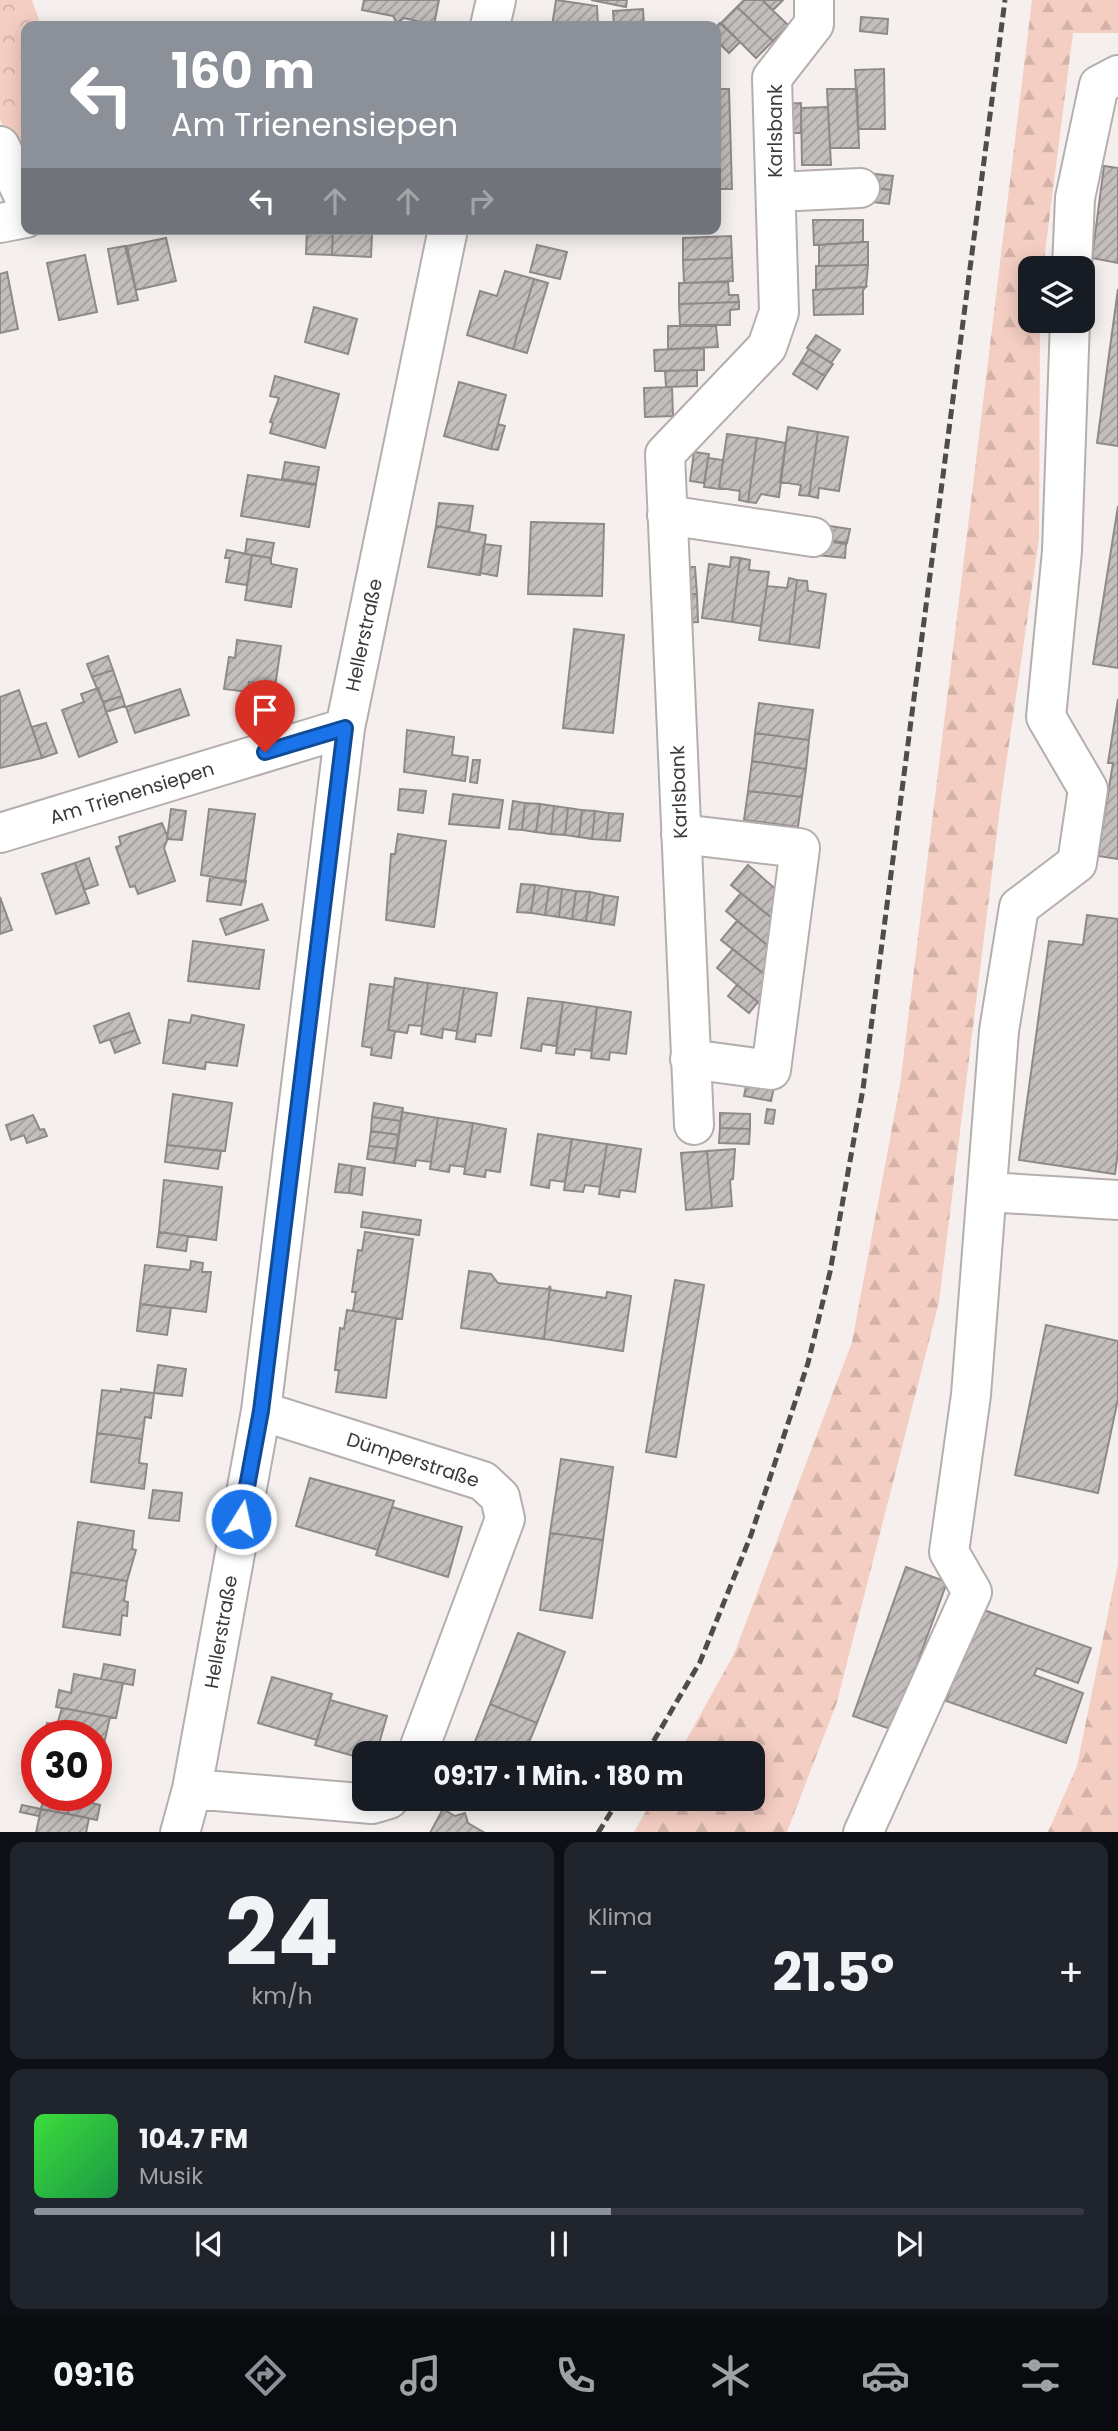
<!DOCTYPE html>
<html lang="de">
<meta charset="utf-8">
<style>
:root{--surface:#171b24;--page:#20242c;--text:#f1f3f6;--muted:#9ea1a6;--line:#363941;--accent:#8c9099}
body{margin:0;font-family:Poppins,sans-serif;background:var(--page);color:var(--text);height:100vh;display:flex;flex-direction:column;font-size:26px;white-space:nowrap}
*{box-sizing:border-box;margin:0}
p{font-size:23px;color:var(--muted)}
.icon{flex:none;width:38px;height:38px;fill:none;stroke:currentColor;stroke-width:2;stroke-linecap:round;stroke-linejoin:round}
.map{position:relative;height:1832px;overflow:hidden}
.details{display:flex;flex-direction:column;gap:10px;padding:10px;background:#0d0f14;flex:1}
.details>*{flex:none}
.guide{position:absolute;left:21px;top:21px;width:700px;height:214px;border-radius:14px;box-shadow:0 4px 18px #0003;background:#8c9099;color:#fff;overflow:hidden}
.buttons{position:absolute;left:1018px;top:256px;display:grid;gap:14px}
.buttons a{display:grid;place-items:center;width:77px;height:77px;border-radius:14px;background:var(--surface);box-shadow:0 4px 18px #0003;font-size:35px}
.speed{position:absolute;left:21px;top:1720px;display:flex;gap:14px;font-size:35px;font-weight:700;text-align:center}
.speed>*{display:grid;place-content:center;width:91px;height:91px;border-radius:50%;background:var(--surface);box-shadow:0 4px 18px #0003;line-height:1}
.speed .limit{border:10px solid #d22;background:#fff;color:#111}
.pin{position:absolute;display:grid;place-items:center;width:60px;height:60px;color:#fff;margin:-72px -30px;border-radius:50% 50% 50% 0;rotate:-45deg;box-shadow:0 0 7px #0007}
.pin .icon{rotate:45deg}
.me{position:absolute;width:77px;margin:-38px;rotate:10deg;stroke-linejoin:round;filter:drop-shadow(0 0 5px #0008)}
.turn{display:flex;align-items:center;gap:24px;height:147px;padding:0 35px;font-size:32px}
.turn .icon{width:91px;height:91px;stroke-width:2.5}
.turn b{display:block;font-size:49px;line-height:60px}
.lanes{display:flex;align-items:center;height:66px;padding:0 35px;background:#0003;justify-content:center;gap:35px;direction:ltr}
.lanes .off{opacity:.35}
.big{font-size:52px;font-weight:700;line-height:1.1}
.details .tile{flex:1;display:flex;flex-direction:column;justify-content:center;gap:10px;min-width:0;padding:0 24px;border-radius:14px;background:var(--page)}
.details .dial{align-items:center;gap:0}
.dial b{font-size:91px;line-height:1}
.song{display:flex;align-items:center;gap:21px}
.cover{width:84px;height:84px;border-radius:10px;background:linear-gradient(135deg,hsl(120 70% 55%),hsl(140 70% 35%))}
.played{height:7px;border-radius:4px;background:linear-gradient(90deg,var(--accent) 55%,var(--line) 55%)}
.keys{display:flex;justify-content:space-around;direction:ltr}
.heat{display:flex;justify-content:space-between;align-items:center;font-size:38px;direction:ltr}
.details .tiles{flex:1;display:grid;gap:10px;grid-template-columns:1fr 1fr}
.tile:last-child{grid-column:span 2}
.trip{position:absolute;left:352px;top:1741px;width:413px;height:70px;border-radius:14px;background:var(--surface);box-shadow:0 4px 18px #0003;font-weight:700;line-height:70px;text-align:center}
.tabs{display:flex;height:112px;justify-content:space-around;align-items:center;background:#090b0e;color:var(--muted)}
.tabs .icon{width:49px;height:49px}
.tabs .on{color:var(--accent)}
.tabs b{font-size:32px;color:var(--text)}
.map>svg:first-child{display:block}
</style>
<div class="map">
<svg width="1118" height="1833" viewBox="0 0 1118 1833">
<defs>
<pattern id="forest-firs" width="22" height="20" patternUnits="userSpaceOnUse" patternTransform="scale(1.75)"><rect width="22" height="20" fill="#f5cec3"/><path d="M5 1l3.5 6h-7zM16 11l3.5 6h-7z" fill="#d3b2a8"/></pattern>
<pattern id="park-crowns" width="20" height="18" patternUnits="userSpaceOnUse" patternTransform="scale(1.75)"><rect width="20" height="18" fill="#f5cec3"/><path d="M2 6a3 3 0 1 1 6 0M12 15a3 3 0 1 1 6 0" fill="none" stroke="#d3b2a8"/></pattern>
<pattern id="building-hatch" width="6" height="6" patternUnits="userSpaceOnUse" patternTransform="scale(1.75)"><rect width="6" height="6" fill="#c4bfbd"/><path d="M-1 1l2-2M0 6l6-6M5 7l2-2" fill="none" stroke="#a09c9b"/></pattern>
</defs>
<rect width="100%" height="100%" fill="#f5f0ee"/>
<path fill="url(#forest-firs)" d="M1032,0H1118V33H1073L1043,268H1031V320H1040L1039,539L1002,792L939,1302L837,1702L787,1832H634L653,1799H752V1754L679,1753L734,1654L852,1342L900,1085Z
M1118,1564V1832H1048L1077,1766Z"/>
<path fill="url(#park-crowns)" d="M0,0H32L41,26H26V176L0,120Z"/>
<path fill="url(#building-hatch)" stroke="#8f8a89" stroke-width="2" d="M364,0H439L434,25L404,18L397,23L393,16L362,10Z
M556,0L597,6L598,26H552Z
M591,0H627L626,7Z
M744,0H762L788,25L773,41L737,7Z
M762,0H783L773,10Z
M737,7L773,41L756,58L721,23Z
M643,9L644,26H614L613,11Z
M861,17L888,19L887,34L860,31Z
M720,23L740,42L729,53L716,40V27Z
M884,69L885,129H858L855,70Z
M716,89H729L732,189H716Z
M827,89H857L859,148H830Z
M801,103V133H786L785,104Z
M828,107L831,165H802L801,108Z
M1104,166L1118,168V263L1092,258Z
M867,173L893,176L891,190L865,187Z
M865,187L891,190L889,204L864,201Z
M813,220H863V242L814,245Z
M307,229H333L332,255L306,254Z
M333,229H376V233H372L371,257L332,255Z
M731,236L732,258L683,260V238Z
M166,238L176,281L136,290L127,246Z
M863,242H868V265L819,266V245Z
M537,245L567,252L560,279L530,272Z
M125,246L138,300L118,304L108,249Z
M85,255L97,312L59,320L47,263Z
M732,258L733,281L684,283L683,260Z
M868,265L866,287L816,290V266Z
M505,271L534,279L513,349L467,335L480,291L497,296Z
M7,272L18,329L0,333V274Z
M534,279L548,283L527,353L513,349Z
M728,282L729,295H738L739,302L679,304V283Z
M866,287L863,290V314L814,315L813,290Z
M1118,289V446L1097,443Z
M739,302V309L730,310V325H680L679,304Z
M314,307L357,319L348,354L305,342Z
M668,326H716L718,347L668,349Z
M816,335L840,350L831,363L807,348Z
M704,348V370L655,371L654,350Z
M809,349L833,364L825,376L801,362Z
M801,362L825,376L817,389L793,374Z
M697,370V386L666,387L665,371Z
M275,376L339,394L325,448L270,433L273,423L270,422L279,398L270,396Z
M459,382L506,395L491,449L444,436Z
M672,387L673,416L645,417L644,388Z
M498,424L505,426L498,450L491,449Z
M788,427L818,432L809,496L799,495L801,485L780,482Z
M818,432L848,437L839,491L819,488L818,498L809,496Z
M727,434L757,438L748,502L739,500L740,491L719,488Z
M757,438L786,443L779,497L761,494L756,503L748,502Z
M694,452L709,454L704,483L690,481Z
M708,458L723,460L719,489L704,487Z
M285,462L319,467L316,484L282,479Z
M248,475L316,485L309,527L241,516Z
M439,503L473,506L469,532L436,526Z
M1118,506V668L1093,664Z
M531,522L604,524L602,596L528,594Z
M823,525L850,529L847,543L821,539Z
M436,526L486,535L480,575L428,567Z
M247,539L274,543L271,558L245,554Z
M819,540L846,544L845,558L817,555Z
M484,544L501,546L497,576L480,573Z
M227,550L252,555L247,585L226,582L230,558H225Z
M252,555L271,558V564L297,569L291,607L245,600Z
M731,557L740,558L732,622L702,618L709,564L730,567Z
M740,558L750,560L749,570L769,572L761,626L732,622Z
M681,567H695L697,594L682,595Z
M789,578L797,580L789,644L759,640L767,586L787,588Z
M797,580L807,581L808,591L826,594L819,648L789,644Z
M697,594L698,622L683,623L682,595Z
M574,629L624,635L613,733L563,728Z
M237,640L281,646L275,687L249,682L248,692L224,689L229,657L235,658Z
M108,656L113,670L92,677L87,664Z
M113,670L122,696L103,702L92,677Z
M98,688L117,742L79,757L62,710L84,702L81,694Z
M180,689L189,715L135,733L126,707Z
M19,690L42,758L0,768V697Z
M122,696L125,706L106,712L103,702Z
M1118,699V859L1098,856L1113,763H1108Z
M759,703L813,710L809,740L755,733Z
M46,723L57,753L42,758L32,727Z
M407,730L454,737L452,755L468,757L465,781L404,772Z
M755,733L809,740L806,769L752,761Z
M473,760H480L477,783L470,782Z
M752,761L806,769L802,797L748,791Z
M400,789L426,791L423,813L398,810Z
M748,791L802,797L798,827L744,820Z
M453,794L503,800L499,828L449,824Z
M513,801L525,803L522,830L509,829Z
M525,803L540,804L536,832L522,830Z
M540,804L554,806L551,834L536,832Z
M554,806L568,808L565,835L551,834Z
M568,808L582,810L579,837L565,835Z
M171,809L186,811L182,840L167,839Z
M209,809L255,814L245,882L201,875Z
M582,810L595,811L592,839L579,837Z
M595,811L609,813L606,840L592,839Z
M609,813L623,814L620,841L606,840Z
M162,823L168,838L164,848L175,881L138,894L135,886L130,887L116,847L121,845L119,837Z
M398,834L446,841L434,927L386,920L391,854H395Z
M89,858L98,885L84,890L75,863Z
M75,863L89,903L56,914L42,874Z
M748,865L787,899L774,920L731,885Z
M210,877L246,881L241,905L207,901Z
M521,884L535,885L531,913L517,912Z
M535,885L549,887L545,915L531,913Z
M549,887L562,889L559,917L545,915Z
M562,889L576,891L572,919L559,917Z
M576,891L590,892L586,921L572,919Z
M590,892L604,895L600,923L586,921Z
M741,893L783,927L768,946L726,911Z
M604,895L618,897L614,925L600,923Z
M0,897L12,930L0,934Z
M262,904L268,920L226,935L220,919Z
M1087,915L1118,919V1152L1115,1174L1019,1160L1049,941L1083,945Z
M737,921L780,955L764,974L721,940Z
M193,941L264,950L259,989L188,981Z
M733,949L775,983L759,1003L717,968Z
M395,978L428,983L422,1026L409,1025L407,1033L388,1030Z
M428,983L464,988L457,1031L443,1029L442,1038L421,1034Z
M370,984L394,987L388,1030L395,1031L391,1058L371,1055L372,1048L362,1046Z
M737,985L758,1002L749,1013L728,996Z
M464,988L497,993L491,1036L476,1034L475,1042L456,1039Z
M528,998L563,1002L556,1046L542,1044L541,1051L521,1048Z
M563,1002L597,1007L591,1051L575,1049L574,1055L556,1053Z
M597,1007L631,1012L626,1054L610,1052L609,1060L591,1058Z
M129,1013L135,1030L100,1043L94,1026Z
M192,1015L244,1025L237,1066L206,1062L205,1069L163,1063L169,1020L190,1023Z
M135,1030L140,1043L115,1053L110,1039Z
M747,1082L774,1087L771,1101L744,1096Z
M173,1094L232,1103L225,1151L167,1145Z
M374,1103L403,1108L401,1121L372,1117Z
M767,1109L775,1110L773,1124L765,1123Z
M402,1112L438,1118L431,1162L416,1160L415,1166L394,1163Z
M720,1113L750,1114V1129L720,1128Z
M33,1115L40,1130L44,1129L47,1136L27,1143L24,1135L11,1140L6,1125Z
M372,1117L401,1121L399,1135L371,1131Z
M438,1118L473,1123L465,1167L450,1165L449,1172L430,1169Z
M473,1123L506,1129L500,1172L486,1170L485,1177L464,1174Z
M720,1128L750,1129L749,1144L719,1143Z
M371,1131L399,1135L397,1149L369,1146Z
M538,1134L572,1139L565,1182L550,1180L549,1188L531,1185Z
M572,1139L607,1144L600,1187L585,1185L583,1192L564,1190Z
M607,1144L641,1149L635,1192L620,1190L619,1197L599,1194Z
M167,1145L221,1151L218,1169L165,1162Z
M369,1146L397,1149L394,1163L367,1159Z
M735,1149L733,1179L730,1180L732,1206L712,1208L707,1151Z
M707,1151L712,1208L686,1210L681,1153Z
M339,1164L352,1166L349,1193L335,1192Z
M352,1166L365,1168L362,1195L349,1193Z
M164,1180L222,1187L216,1240L159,1232Z
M363,1212L421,1220L419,1235L361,1227Z
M159,1232L188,1236L186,1251L157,1247Z
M365,1232L413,1239L402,1319L353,1311L356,1292H352L358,1250L362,1251Z
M191,1261L203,1263L202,1272H211L206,1312L140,1304L145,1265L190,1270Z
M469,1271L491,1274L498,1283L548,1289L550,1286L544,1339L461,1328Z
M675,1280L704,1285L676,1457L646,1452Z
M550,1286L551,1290L606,1298L607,1292L631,1296L623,1351L544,1339Z
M140,1304L171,1308L167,1335L137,1331Z
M347,1310L396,1318L386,1398L336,1392L339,1370H335L340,1328L344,1329Z
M1046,1325L1118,1341V1399L1098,1493L1015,1475Z
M158,1365L186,1369L182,1396L154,1393Z
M121,1389L154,1393L151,1418L145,1417L142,1439L97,1433L102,1390L121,1392Z
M97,1433L142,1439L139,1463L147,1464L144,1489L91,1482Z
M561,1459L613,1467L603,1540L550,1533Z
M310,1478L394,1501L378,1550L296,1526Z
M153,1490L182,1493L179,1521L149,1518Z
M392,1507L462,1527L448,1577L376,1555Z
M78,1522L134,1531L132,1549L136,1550L127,1581L71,1572Z
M550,1533L603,1540L592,1618L540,1610Z
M906,1567L947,1582L893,1730L853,1716Z
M71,1572L127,1581L124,1601L128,1602L127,1616L122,1615L120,1635L63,1627Z
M978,1608L1091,1648L1078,1683L1037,1668L1034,1675L1083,1693L1066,1743L946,1701Z
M518,1633L565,1652L537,1723L490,1704Z
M104,1664L135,1670L133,1685L101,1679Z
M74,1674L123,1683L116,1718L56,1707L59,1690L71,1693Z
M272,1677L332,1694L317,1740L258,1723Z
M330,1700L387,1716L376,1754H364V1759L315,1745Z
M490,1704L537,1723L524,1754H470Z
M62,1708L110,1717L102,1753L96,1751V1736H44L47,1723L57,1725Z
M33,1758L37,1759V1776L30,1774Z
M44,1796L71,1798L68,1814L41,1809Z
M58,1796H86L85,1801Z
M71,1798L100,1805L97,1820L68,1814Z
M22,1805L41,1809L39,1816L20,1812Z
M41,1809L89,1818L86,1833H36Z
M443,1809L455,1816L465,1813L468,1823L485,1833H430Z"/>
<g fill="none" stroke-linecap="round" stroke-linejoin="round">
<defs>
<path id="minor" d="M490,26L496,0
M0,146L26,201
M776,192L860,188
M0,223L26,218
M1072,268L1075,198L1099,85L1118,75
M667,515L813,537
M0,833L345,728
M681,834L800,848L771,1070L690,1059
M694,1125L665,454L767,347L779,312L772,78L814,24V0
M987,1192L1118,1200
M261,1411L483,1481L500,1497L505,1519L417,1754
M192,1789L372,1804L389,1799
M180,1833L192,1789L261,1411L345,728L448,229
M863,1833L972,1592L949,1552L971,1395L999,1031L1019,907L1077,863L1088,789L1046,717L1062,551L1070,320"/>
</defs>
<use href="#minor" stroke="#b4afae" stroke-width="42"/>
<use href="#minor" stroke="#fff" stroke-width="38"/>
<path stroke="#4f4c4b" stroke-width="5" stroke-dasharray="10 5" stroke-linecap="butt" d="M646,1754L700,1662L751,1535L808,1363L830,1272L863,1089L1005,0
M598,1833L619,1799"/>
</g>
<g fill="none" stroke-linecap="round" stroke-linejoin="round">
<defs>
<path id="route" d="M241,1519L261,1411L345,728L265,752"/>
</defs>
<use href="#route" stroke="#114b97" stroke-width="18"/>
<use href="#route" stroke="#1a73e8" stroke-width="12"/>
</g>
<g text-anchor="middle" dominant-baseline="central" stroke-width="6" stroke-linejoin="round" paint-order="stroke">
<g font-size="19" fill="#3c3a39" stroke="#fff">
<text transform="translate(775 131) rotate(-90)">Karlsbank</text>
<text transform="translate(364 635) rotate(-78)">Hellerstraße</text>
<text transform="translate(679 792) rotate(-92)">Karlsbank</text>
<text transform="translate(132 793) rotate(-17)">Am Trienensiepen</text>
<text transform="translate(413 1460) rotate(18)">Dümperstraße</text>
<text transform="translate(221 1632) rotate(-80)">Hellerstraße</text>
</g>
</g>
</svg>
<div class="buttons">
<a><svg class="icon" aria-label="layers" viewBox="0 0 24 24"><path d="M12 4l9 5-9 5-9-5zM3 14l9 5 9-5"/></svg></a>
</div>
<div class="speed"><div class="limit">30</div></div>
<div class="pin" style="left:265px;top:752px;background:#d93025"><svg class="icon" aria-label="arrive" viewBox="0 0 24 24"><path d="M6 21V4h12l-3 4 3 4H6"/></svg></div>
<svg class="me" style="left:241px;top:1519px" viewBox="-20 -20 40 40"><circle r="17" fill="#1a73e8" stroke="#fff" stroke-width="3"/><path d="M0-11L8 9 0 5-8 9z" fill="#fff"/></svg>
<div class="trip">09:17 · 1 Min. · 180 m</div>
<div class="guide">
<div class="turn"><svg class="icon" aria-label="left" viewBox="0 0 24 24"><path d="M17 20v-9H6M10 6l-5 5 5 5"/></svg><div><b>160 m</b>Am Trienensiepen</div></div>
<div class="lanes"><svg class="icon" aria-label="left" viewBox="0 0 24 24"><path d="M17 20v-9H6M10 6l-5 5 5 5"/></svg><svg class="icon off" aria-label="ahead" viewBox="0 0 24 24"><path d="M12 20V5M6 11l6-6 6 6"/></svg><svg class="icon off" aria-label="ahead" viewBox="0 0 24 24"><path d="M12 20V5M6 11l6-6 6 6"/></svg><svg class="icon off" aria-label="right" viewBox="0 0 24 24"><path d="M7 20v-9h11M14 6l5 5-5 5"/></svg></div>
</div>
</div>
<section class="details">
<div class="tiles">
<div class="tile dial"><b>24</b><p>km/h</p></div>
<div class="tile"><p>Klima</p>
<div class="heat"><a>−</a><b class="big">21.5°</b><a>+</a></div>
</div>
<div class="tile">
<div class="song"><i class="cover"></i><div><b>104.7 FM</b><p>Musik</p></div></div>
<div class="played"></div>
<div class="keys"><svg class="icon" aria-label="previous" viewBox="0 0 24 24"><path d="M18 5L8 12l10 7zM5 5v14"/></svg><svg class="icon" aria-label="pause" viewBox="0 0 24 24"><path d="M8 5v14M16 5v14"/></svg><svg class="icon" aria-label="next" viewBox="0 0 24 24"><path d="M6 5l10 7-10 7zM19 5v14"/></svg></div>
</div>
</div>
</section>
<nav class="tabs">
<b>09:16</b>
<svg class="icon on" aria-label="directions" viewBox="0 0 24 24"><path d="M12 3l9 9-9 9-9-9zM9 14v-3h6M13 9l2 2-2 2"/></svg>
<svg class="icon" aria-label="music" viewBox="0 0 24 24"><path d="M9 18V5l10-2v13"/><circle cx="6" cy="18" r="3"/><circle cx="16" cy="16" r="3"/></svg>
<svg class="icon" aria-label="phone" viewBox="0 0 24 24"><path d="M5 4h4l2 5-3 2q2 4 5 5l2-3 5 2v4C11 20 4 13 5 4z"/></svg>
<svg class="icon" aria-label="climate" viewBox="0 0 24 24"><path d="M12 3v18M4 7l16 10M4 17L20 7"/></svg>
<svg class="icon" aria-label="car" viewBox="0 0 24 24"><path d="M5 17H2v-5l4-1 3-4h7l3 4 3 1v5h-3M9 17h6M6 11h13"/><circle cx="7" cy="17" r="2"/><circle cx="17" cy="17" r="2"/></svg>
<svg class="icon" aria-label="filters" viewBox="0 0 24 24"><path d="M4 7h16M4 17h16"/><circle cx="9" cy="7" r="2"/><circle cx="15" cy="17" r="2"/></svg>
</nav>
